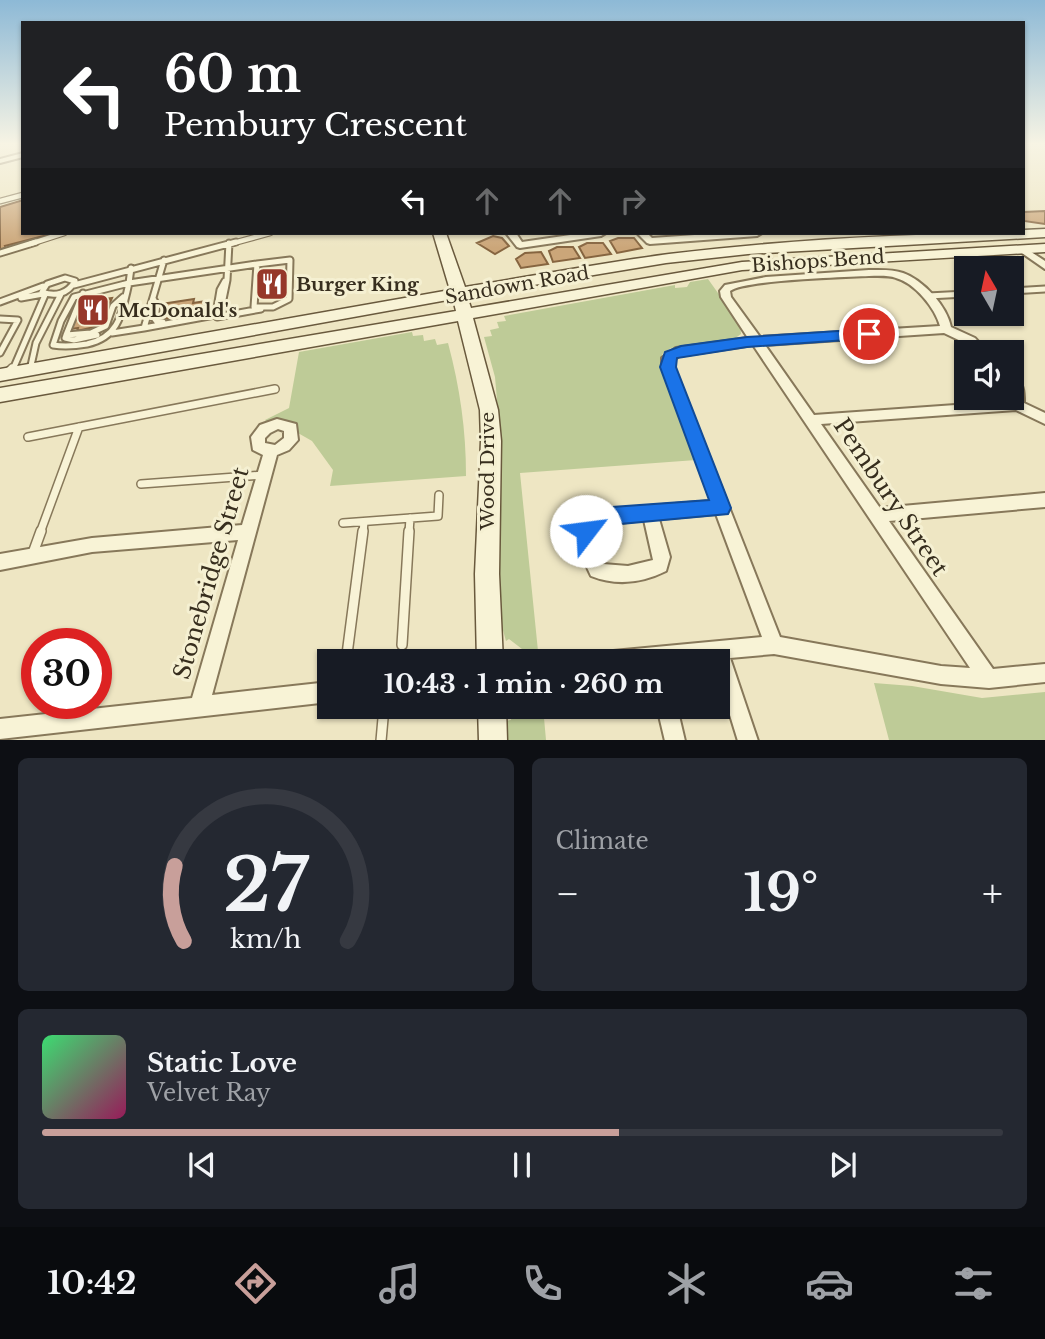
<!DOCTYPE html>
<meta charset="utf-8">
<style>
:root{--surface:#171b24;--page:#242831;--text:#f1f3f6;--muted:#9ea1a6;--line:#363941;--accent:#c89f9a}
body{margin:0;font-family:"Libre Baskerville",serif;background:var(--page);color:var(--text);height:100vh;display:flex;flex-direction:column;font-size:26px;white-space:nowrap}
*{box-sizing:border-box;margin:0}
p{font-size:23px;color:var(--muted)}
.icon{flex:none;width:38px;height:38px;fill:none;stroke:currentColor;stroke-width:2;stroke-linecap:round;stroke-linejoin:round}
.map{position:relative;height:740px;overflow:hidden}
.panel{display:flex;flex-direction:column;gap:18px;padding:18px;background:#0d0f14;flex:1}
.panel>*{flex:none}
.top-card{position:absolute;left:21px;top:21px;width:1004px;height:214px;border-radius:0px;box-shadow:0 2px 5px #0004;background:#202124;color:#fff;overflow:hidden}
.needle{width:46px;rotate:351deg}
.fabs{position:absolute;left:954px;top:256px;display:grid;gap:14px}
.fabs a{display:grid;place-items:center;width:70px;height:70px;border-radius:0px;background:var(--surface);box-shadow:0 2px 5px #0004;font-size:35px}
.speed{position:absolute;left:21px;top:628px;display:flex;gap:14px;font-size:35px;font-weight:700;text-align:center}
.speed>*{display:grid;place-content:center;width:91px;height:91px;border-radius:50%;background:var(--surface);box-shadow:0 2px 5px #0004;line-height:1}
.speed .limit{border:10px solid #d22;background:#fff;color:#111}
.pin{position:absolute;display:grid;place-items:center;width:60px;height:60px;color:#fff;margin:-30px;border:4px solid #fff;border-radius:50%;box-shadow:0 2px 7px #0007}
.me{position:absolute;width:77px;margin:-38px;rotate:60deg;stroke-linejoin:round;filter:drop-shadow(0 0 5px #0008)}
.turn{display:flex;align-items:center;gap:24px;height:147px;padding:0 28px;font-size:32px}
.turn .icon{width:91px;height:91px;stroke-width:2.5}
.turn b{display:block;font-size:49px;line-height:60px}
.lanes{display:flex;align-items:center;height:66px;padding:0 28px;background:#0003;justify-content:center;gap:35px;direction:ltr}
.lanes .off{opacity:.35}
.big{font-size:52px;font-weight:700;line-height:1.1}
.panel .widget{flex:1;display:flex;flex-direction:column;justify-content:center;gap:10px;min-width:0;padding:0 24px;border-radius:10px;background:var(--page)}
.panel .dial{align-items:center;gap:0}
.dial svg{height:182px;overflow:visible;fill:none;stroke:var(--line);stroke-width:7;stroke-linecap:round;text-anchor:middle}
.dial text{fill:var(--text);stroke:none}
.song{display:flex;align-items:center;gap:21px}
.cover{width:84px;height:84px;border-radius:10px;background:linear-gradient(135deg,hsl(140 70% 55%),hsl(330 70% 35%))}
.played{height:7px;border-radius:4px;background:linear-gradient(90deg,var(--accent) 60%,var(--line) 60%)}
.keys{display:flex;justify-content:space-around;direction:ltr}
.heat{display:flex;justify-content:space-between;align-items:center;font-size:38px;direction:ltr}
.panel .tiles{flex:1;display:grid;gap:18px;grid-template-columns:1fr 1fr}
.widget:last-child{grid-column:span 2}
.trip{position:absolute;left:317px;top:649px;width:413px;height:70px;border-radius:0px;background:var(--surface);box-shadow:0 2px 5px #0004;font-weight:700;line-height:70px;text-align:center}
.tab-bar{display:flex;height:112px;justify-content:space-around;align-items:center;background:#090b0e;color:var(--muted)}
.tab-bar .icon{width:49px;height:49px}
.tab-bar .active{color:var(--accent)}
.tab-bar b{font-size:32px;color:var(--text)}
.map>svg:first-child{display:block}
</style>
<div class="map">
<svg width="1045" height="741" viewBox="0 0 1045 741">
<rect width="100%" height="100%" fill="#eee6c3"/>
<path fill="#becb97" d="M708,279L740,324L741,334L734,339L671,348L663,353L660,361L696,460L520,473L538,651L522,649L509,639L506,641L501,623L496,555L499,423L495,377L484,337L492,336L490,330L499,328L497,322L506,321L504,316L675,285V288L687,287L690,282Z
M412,332L413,336L423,335L424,341L435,339L437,345L448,343C460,388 466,430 466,476L330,486L333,470L312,441L298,433L297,427L288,421L268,423L265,420L289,408L299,352Z
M874,683L912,686L982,698L1045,692V740H889Z
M512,707H543L546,740H507L506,721L511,720Z"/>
<path fill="#cba679" stroke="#866540" stroke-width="2" d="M23,200V233H55L5,246L6,248L0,250V207Z
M1045,211V224L1024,221V212Z
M493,236L502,238L509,246L495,254L477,243Z
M618,238H634L642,248L617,253L610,241Z
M587,243H603L611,254L585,258L579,247Z
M557,247H573L580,258L553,262L549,251Z
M541,252L548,264L521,268L516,259L525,253Z
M282,270V295L261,298L262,274Z
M112,298L99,326L77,331L78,328L71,329L83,302Z
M194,299L193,303L206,301L205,306L210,305L208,313L159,319L162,304Z"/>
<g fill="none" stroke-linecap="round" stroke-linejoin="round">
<defs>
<path id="lane-far3" d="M0,201L23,195
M30,244L64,233
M230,244L270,233"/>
<path id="lane-far2" d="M0,253L36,242
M164,260L144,328L220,314L227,280L229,243
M290,260L289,299L273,307H254L257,264Z
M65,278L75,281C68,294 55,297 42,292L47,284Z
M129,283C122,312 120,337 87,344C76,346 64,347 53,345L61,321L74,297Z
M129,283L131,268
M129,283L257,264
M74,285L236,242
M1012,291L1045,289
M83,293L66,335L91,333L106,326L113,306L123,297
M928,296L966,294
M21,298L43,294
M154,300L157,306L154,318L157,322H163
M0,302L43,286
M205,315L217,308L220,290L225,281
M217,317L261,309
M0,319L18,320L0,353
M112,333L144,328
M66,335L65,338L74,340L97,335
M10,370L14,367L45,295
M30,370L36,343L61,294"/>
<path id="lane-far1" d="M10,370L12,368
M28,437L275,389
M141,484L264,475
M343,523L438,516L439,495
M40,533L79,427
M363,533L364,522
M409,533L410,518"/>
<path id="lane" d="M33,553L41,531
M402,645L409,531
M346,662L363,531
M381,741L384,707"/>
<path id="street" d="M23,153V157L0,163V159Z
M506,233H516L522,242L584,233H606L601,236L520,248L517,247Z
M637,233H647L652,238L723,233H762L757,236L650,244L647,243Z
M1022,246L1045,261V269L1019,251L1017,249Z
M869,270C880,270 892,269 903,273C923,280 947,306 951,327L975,338L988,352H975L967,344L944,333L765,345L814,415L1012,401V378C1024,381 1024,392 1024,403L1045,413V424L1016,410L821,424L880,508L1045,493V507L889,521L993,669L1045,664V682L989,688L941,684L774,654L730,658L758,741H738L718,676V662L712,660L583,662L585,655L592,653L762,637L716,514L659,519L670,557L666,571C642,583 616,586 591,576L584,561L578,527L584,516L599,510L712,501L662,367V358L676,348L748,338L721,297L720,291L725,285L766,277ZM869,276C877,276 888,275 896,278C915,283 935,308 940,326L760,337L731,297L730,291C745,280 845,277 869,276ZM753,345L970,668L941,666L780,637L674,367V360L679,356ZM644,520L653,560L628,566L603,564L600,559L594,526Z
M277,419L296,424L298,440L289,450L277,455L212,695L329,682V702L0,739V719L192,698L238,540L92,552L0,570V554L92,538L242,525L263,455L253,450L251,437L260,425ZM278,429L284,431V438L275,445L265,443V438L270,433Z
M657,707H677L685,741H665Z"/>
<path id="secondary" d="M1045,229V237L748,254L666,263L467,296L471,308L742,262L1045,244V252L742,270L473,318L498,410L501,441L499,574L503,662H477L475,574L481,441L480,410L458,321L0,402V388L456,311L453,299L0,381V369L450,290L433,233H446L465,287C533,276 601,263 669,254C786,240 906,233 1024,233V230Z
M478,707H506L507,741H479Z"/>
</defs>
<use href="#lane-far3" stroke="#87785a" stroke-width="7"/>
<use href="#lane-far2" stroke="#87785a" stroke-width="9"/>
<use href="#lane-far1" stroke="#87785a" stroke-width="10"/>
<use href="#lane" stroke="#87785a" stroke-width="12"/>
<use href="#street" stroke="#87785a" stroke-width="4"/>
<use href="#secondary" stroke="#69593d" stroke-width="3"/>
<use href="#lane-far3" stroke="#f8f3d6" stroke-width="4.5"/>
<use href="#lane-far2" stroke="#f8f3d6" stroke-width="5"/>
<use href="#lane-far1" stroke="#f8f3d6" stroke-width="7"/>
<use href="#lane" stroke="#f8f3d6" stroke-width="9"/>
<use href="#street" fill="#f8f3d6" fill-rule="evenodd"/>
<use href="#secondary" fill="#f8f3d6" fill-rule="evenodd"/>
</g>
<linearGradient id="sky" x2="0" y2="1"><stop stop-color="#8db9d6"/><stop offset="0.58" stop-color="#f7f4e4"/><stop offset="1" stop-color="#f7f4e4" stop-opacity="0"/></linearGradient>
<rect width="1045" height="248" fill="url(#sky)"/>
<path fill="#1a73e8" stroke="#114b97" stroke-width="2" d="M869,329L875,331L877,334L875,338L747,347L677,358L676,367L731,508L728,514L599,526L593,538L586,540L579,538L576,531L582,515L598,508L709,500L660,367L665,352L681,346L747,337Z"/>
<defs>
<symbol id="restaurant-square" viewBox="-11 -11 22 22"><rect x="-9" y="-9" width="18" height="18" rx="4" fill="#96382a" stroke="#f5f0d2"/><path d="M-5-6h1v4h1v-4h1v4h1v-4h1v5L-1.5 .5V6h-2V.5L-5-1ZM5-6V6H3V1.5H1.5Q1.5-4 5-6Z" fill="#fff"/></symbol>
</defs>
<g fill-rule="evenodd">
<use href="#restaurant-square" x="253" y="265" width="38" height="38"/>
<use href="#restaurant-square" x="74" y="291" width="38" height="38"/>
</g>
<g text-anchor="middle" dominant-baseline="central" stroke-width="6" stroke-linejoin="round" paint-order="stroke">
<g font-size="19" fill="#372e1e" stroke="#f5f0d2">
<text transform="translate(818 261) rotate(-4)">Bishops Bend</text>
<text transform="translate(517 285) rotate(-10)">Sandown Road</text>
<text transform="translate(487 471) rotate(-90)">Wood Drive</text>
</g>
<g font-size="19" font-weight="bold" fill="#372e1e" stroke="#f5f0d2" text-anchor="start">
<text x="296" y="284">Burger King</text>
<text x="118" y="310">McDonald's</text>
</g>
<g font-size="23" fill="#372e1e" stroke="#f5f0d2">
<text transform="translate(891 497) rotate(56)">Pembury Street</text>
<text transform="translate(211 573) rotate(-74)">Stonebridge Street</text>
</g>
</g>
</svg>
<div class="fabs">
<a><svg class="needle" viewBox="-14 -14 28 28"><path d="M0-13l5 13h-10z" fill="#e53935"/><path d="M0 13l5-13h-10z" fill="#9ea1a6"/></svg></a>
<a><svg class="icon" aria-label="sound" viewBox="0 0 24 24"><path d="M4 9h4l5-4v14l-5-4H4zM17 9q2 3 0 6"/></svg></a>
</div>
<div class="speed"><div class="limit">30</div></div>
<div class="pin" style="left:869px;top:334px;background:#d93025"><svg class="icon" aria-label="arrive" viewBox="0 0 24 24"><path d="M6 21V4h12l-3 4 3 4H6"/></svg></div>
<svg class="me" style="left:586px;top:531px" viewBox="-20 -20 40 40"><circle r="19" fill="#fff"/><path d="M0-13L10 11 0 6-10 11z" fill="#1a73e8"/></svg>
<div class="trip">10:43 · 1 min · 260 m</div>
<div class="top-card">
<div class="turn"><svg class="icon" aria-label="left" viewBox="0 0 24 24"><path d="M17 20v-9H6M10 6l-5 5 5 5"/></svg><div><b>60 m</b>Pembury Crescent</div></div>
<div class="lanes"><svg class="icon" aria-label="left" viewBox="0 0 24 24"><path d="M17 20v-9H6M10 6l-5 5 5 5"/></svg><svg class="icon off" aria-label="ahead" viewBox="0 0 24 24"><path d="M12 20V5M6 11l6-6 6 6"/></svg><svg class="icon off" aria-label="ahead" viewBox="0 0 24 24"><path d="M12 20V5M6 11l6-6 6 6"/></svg><svg class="icon off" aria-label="right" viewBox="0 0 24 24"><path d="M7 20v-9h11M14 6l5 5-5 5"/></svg></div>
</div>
</div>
<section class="panel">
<div class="tiles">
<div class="widget dial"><svg viewBox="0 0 100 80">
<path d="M14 69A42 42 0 1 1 86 69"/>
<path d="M14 69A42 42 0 0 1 10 36" stroke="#c89f9a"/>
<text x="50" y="56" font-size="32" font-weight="700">27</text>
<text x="50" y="72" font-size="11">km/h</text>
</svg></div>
<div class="widget"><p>Climate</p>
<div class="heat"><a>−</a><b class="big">19°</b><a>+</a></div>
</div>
<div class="widget">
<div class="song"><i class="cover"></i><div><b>Static Love</b><p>Velvet Ray</p></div></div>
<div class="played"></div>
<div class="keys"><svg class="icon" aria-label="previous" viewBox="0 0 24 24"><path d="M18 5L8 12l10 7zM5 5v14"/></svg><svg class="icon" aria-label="pause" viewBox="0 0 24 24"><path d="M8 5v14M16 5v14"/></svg><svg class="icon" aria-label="next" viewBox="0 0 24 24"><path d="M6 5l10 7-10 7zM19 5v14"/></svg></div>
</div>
</div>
</section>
<nav class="tab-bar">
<b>10:42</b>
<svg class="icon active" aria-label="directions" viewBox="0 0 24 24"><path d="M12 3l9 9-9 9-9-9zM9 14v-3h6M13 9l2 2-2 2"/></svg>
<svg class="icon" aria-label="music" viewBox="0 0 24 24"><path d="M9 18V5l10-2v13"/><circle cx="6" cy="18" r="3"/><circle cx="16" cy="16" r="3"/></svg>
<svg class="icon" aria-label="phone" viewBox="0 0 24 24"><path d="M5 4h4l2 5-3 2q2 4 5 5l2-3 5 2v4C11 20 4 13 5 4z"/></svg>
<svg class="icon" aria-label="climate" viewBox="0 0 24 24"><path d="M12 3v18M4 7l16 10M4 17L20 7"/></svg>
<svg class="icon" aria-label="car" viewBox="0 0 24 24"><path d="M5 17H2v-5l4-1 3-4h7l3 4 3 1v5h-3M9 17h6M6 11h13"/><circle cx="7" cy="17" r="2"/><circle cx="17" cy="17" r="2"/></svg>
<svg class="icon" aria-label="filters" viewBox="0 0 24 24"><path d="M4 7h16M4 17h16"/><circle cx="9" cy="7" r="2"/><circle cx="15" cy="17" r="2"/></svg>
</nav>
